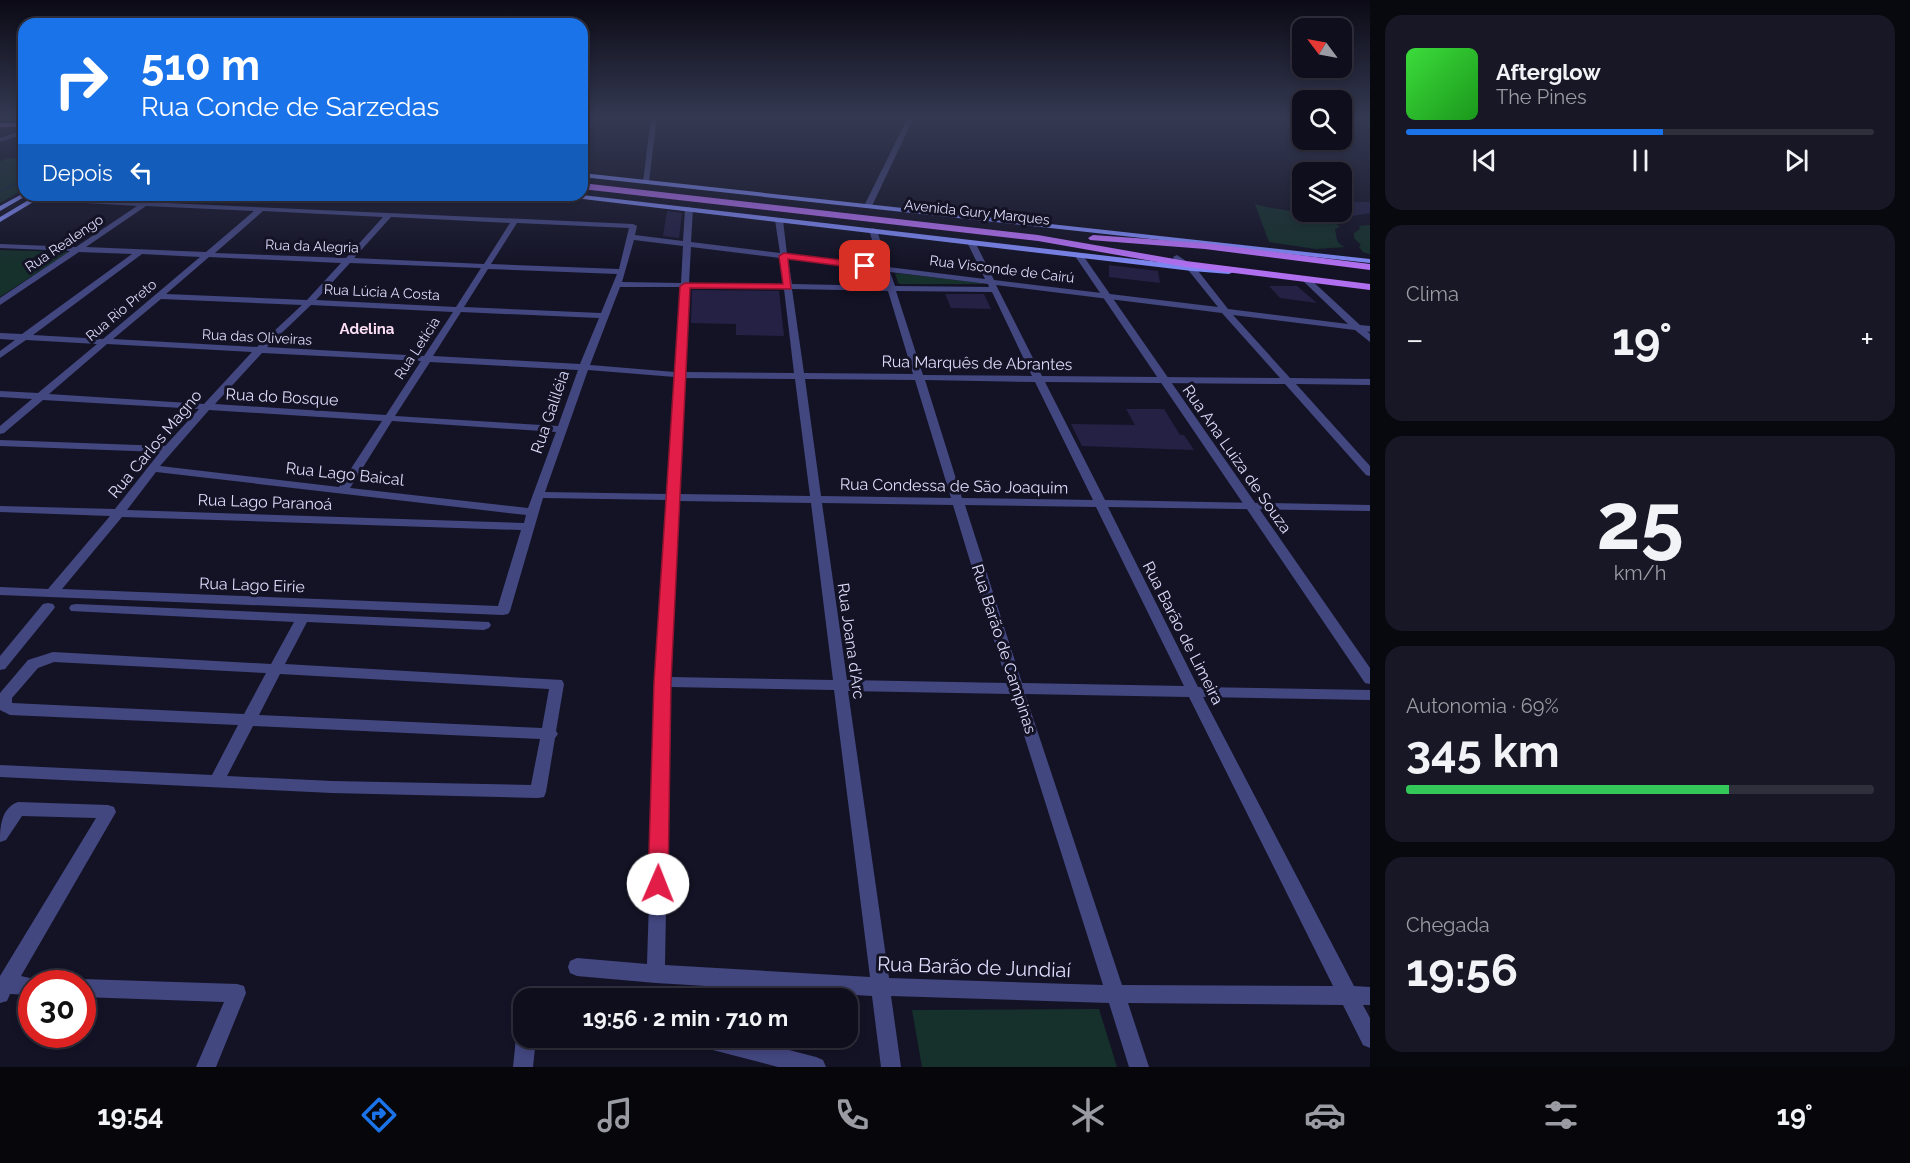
<!DOCTYPE html>
<html lang="pt">
<meta charset="utf-8">
<style>
:root{--surface:#0f0e1c;--page:#181725;--text:#f1f3f6;--muted:#9b9ca3;--line:#2f2e3b;--accent:#1a73e8}
body{margin:0;font-family:Raleway,sans-serif;background:var(--page);color:var(--text);height:100vh;display:flex;flex-direction:column;font-size:22px;white-space:nowrap}
*{box-sizing:border-box;margin:0}
p{font-size:20px;color:var(--muted)}
.icon{flex:none;width:33px;height:33px;fill:none;stroke:currentColor;stroke-width:2;stroke-linecap:round;stroke-linejoin:round}
.map{position:relative;flex:1;overflow:hidden}
.details{display:flex;flex-direction:column;gap:15px;padding:15px;background:#08080f;width:540px}
.details>*{flex:none}
.guide{position:absolute;left:18px;top:18px;width:570px;height:183px;border-radius:18px;box-shadow:0 3px 9px #0003,0 0 0 2px var(--line);background:#1a73e8;color:#fff;overflow:hidden}
.needle{width:39px;rotate:302deg}
.controls{position:absolute;left:1292px;top:18px;display:grid;gap:12px}
.controls a{display:grid;place-items:center;width:60px;height:60px;border-radius:12px;background:var(--surface);box-shadow:0 3px 9px #0003,0 0 0 2px var(--line);font-size:30px}
.speed{position:absolute;left:18px;top:970px;display:flex;gap:12px;font-size:30px;font-weight:700;text-align:center}
.speed>*{display:grid;place-content:center;width:78px;height:78px;border-radius:50%;background:var(--surface);box-shadow:0 3px 9px #0003,0 0 0 2px var(--line);line-height:1}
.speed .limit{border:9px solid #d22;background:#fff;color:#111}
.pin{position:absolute;display:grid;place-items:center;width:51px;height:51px;color:#fff;margin:-26px;border-radius:12px;box-shadow:0 3px 9px #0006}
.me{position:absolute;width:66px;margin:-33px;rotate:1deg;stroke-linejoin:round;filter:drop-shadow(0 0 4px #0008)}
.turn{display:flex;align-items:center;gap:21px;height:126px;padding:0 24px;font-size:27px}
.turn .icon{width:78px;height:78px;stroke-width:2.5}
.turn b{display:block;font-size:42px;line-height:51px}
.then{display:flex;align-items:center;height:57px;padding:0 24px;background:#0003;gap:12px;font-size:22px}
.big{font-size:45px;font-weight:700;line-height:1.1}
.details .widget{flex:1;display:flex;flex-direction:column;justify-content:center;gap:9px;min-width:0;padding:0 21px;border-radius:18px;background:var(--page)}
.details .dial{align-items:center;gap:0}
.dial b{font-size:78px;line-height:1}
.song{display:flex;align-items:center;gap:18px}
.cover{width:72px;height:72px;border-radius:9px;background:linear-gradient(135deg,hsl(120 70% 55%),hsl(120 70% 35%))}
.played{height:6px;border-radius:3px;background:linear-gradient(90deg,var(--accent) 55%,var(--line) 55%)}
.keys{display:flex;justify-content:space-around;direction:ltr}
.heat{display:flex;justify-content:space-between;align-items:center;font-size:33px;direction:ltr}
.charge{height:9px;border-radius:4px;background:linear-gradient(90deg,#34c759 69%,var(--line) 0)}
.trip{position:absolute;left:513px;top:988px;width:345px;height:60px;border-radius:18px;background:var(--surface);box-shadow:0 3px 9px #0003,0 0 0 2px var(--line);font-weight:700;line-height:60px;text-align:center}
.dock{display:flex;height:96px;justify-content:space-around;align-items:center;background:#06060b;color:var(--muted)}
.dock .icon{width:42px;height:42px}
.dock .current{color:var(--accent)}
.dock b{font-size:27px;color:var(--text)}
main{display:flex;flex:1;min-height:0}
.map>svg:first-child{display:block}
</style>
<main>
<div class="map">
<svg width="1370" height="1067" viewBox="0 0 1370 1067">
<rect width="100%" height="100%" fill="#141326"/>
<path fill="#16302c" d="M10,158H24V189L0,203V161Z
M1255,204C1279,212 1324,211 1340,227L1335,229C1337,237 1335,243 1345,247L1316,249L1269,242Z
M1370,225V254H1369L1363,252L1359,247L1361,245L1354,238V233L1360,229L1359,226Z
M0,250L69,252L0,297Z
M895,273L981,283L983,284H901L898,283Z
M1099,1009L1117,1067H922L912,1010Z"/>
<g fill="none" stroke-linecap="round" stroke-linejoin="round">
<path stroke="#102841" stroke-width="2" d="M0,191L24,180"/>
</g>
<path fill="#242145" d="M1341,202H1370V213L1341,218Z
M667,211L682,213L679,238L663,236Z
M1109,265L1158,271L1160,283L1109,277Z
M1269,286H1297L1317,303L1280,298Z
M692,290L779,291L784,336L736,335V324L691,323Z
M945,294H984L991,309L951,308Z
M1126,409H1164L1180,435H1184L1194,450L1082,446L1071,424L1135,425Z"/>
<g fill="none" stroke-linecap="round" stroke-linejoin="round">
<path fill="#434780" fill-rule="evenodd" d="M908,117H914L872,206L866,207L864,206Z
M1366,117H1370V119L1367,118Z
M24,130V134L0,142V138Z
M35,197L633,224L637,226L635,235L683,241L685,209L689,207L693,209L691,242L780,253L775,220L779,218L783,220L787,254L880,266L869,230L873,228L877,230L888,267L985,279L967,242L971,240L975,242L994,280L1218,307L1189,271L1174,259L1173,257L1177,255L1195,267L1228,309L1348,324L1301,279L1308,277L1360,325L1370,326V332L1367,331L1370,334V342L1355,330L1233,315L1290,378L1370,379V385L1296,384L1370,466V476L1366,475L1285,384L1045,382L1105,500L1370,505V511L1108,507L1198,687L1370,690V700L1203,697L1354,986L1370,987V1005H1363L1370,1018V1048L1363,1045L1343,1005L1128,1003L1149,1067H1129L1109,1003L891,996L901,1067H881L872,996L656,983L577,976L570,973L568,967L570,961L577,958L647,964L656,682L667,500L543,498L510,611L508,614L503,615L0,595V587L48,589L110,516L0,512V506L115,509L160,452L0,446V440L165,446L199,409L43,400L4,433L0,434V426L32,399L0,397V391L38,393L97,344L26,340L0,358V351L15,340L0,339V333L22,334L132,254L79,252L0,305V298L70,251L0,248V244L76,247L137,206L33,200V198ZM146,206L254,211L206,252L86,247ZM263,211L383,217L346,258L215,253ZM391,217L510,223L484,264L354,258ZM517,223L629,228L619,269L491,264ZM634,240L683,246L681,283L622,282ZM691,247L780,258L783,284L689,283ZM142,254L200,257L103,339L33,335ZM209,257L341,263L307,300L166,294ZM788,259L882,271L886,286L792,284ZM350,263L481,268L456,307L316,300ZM488,269L617,274L601,313L464,307ZM890,272L988,284L989,287L895,286ZM996,285L1222,313L1280,378L1042,376ZM620,287H681L675,372L590,365ZM689,288L784,289L794,373L685,372ZM792,289L888,291L913,374L804,373ZM896,291L992,292L1032,376L923,375ZM161,299L302,305L257,347L113,339ZM311,305L453,312L424,356L267,347ZM461,312L599,318L580,364L433,356ZM107,344L252,352L204,404L49,394ZM262,353L421,361L386,415L215,404ZM430,362L578,370L558,426L395,416ZM588,370L675,377L668,494L545,492ZM685,378L795,379L810,496L679,494ZM805,379L915,380L951,498L821,496ZM925,380L1035,382L1093,500L962,498ZM209,410L382,421L339,487L160,466ZM392,421L556,432L528,508L350,488ZM156,472L526,515L524,523L127,510ZM679,501L811,503L833,680L670,677ZM822,503L953,505L1007,683L847,680ZM965,505L1096,507L1184,686L1022,683ZM122,517L521,530L498,606L62,589ZM670,687L834,690L870,977L665,965ZM848,691L1011,694L1103,985L889,978ZM1025,694L1189,697L1333,986L1122,985Z
M48,603L53,604L55,607L53,610L5,669L0,670V656L43,604Z
M76,604L489,622L491,625L489,628L484,630L307,622L285,664L562,680L564,684L556,731L558,734L555,738L546,792L544,797L538,798L332,793L0,777V765L212,775L238,725L10,715L0,710V693L28,660L53,652L271,664L294,622L71,611L69,608L71,605ZM54,662L266,673L244,714L12,703V698L38,668ZM280,674L549,689L542,728L259,715ZM253,726L540,739L531,785L332,781L227,776Z
M18,802L108,805L114,807L116,812L21,976L39,980L41,984H32V995L10,994L7,1001L0,1003V976L96,818L22,816L6,840L0,842C0,827 1,808 18,802Z
M82,979L237,984L244,986L246,993L216,1067H196L224,1002L82,997V984H74Z
M524,1029V1038H536L533,1067H513L516,1038L519,1031Z
M695,1038H743L816,1057L823,1060L826,1067H778L705,1048L698,1045Z"/>
<path fill="#434780" fill-rule="evenodd" d="M651,117H657L649,182L646,184L643,182Z
M1076,254H1082L1370,668V684L1365,683L1075,256Z"/>
<path fill="#7d87f1" fill-rule="evenodd" d="M582,173L1370,259V263L582,177Z
M24,193V195H27L26,196L0,211V206Z
M37,195H45L0,222V217Z
M563,195H582L1229,270L1233,272L1229,274L1192,271L566,197Z"/>
<path fill="#b06fef" fill-rule="evenodd" d="M0,123H24V127H0Z
M582,183L1038,235L1186,261L1370,284V290L1186,267L1038,241L582,189Z
M1093,235L1205,243L1370,264V270L1205,249L1090,240L1088,238Z"/>
</g>
<linearGradient id="sky" x2="0" y2="1"><stop stop-color="#0b0a15"/><stop offset="0.44" stop-color="#343952"/><stop offset="1" stop-color="#343952" stop-opacity="0"/></linearGradient>
<rect width="1370" height="267" fill="url(#sky)"/>
<path fill="#e11d48" stroke="#92132f" stroke-width="1.5" d="M784,253L865,263L869,266L865,269L788,259L791,289L690,288L671,682L668,884L665,890L658,893L651,890L648,884L654,682L680,286L685,283L783,284L779,256Z"/>
<g text-anchor="middle" dominant-baseline="central" stroke-width="6" stroke-linejoin="round" paint-order="stroke">
<g font-size="14" fill="#dcdcfb" stroke="#141326">
<text transform="translate(977 212) rotate(6)">Avenida Gury Marques</text>
<text transform="translate(64 243) rotate(-34)">Rua Realengo</text>
<text transform="translate(312 246) rotate(2)">Rua da Alegria</text>
<text transform="translate(1002 269) rotate(7)">Rua Visconde de Cairú</text>
<text transform="translate(382 292) rotate(3)">Rua Lúcia A Costa</text>
<text transform="translate(121 310) rotate(-40)">Rua Rio Preto</text>
<text transform="translate(257 337) rotate(3)">Rua das Oliveiras</text>
<text transform="translate(417 348) rotate(-57)">Rua Letícia</text>
</g>
<g font-size="15" font-weight="bold" fill="#fbdef4" stroke="#141326">
<text x="367" y="329">Adelina</text>
</g>
<g font-size="16" fill="#dcdcfb" stroke="#141326">
<text transform="translate(977 363) rotate(1)">Rua Marquês de Abrantes</text>
<text transform="translate(282 397) rotate(3)">Rua do Bosque</text>
<text transform="translate(550 412) rotate(-71)">Rua Galiléia</text>
<text transform="translate(155 444) rotate(-50)">Rua Carlos Magno</text>
<text transform="translate(1237 459) rotate(55)">Rua Ana Luiza de Souza</text>
<text transform="translate(345 474) rotate(6)">Rua Lago Baical</text>
<text transform="translate(954 486) rotate(1)">Rua Condessa de São Joaquim</text>
<text transform="translate(265 502) rotate(2)">Rua Lago Paranoá</text>
<text transform="translate(252 585) rotate(2)">Rua Lago Eirie</text>
<text transform="translate(1183 633) rotate(63)">Rua Barão de Limeira</text>
<text transform="translate(851 641) rotate(82)">Rua Joana d'Arc</text>
<text transform="translate(1004 649) rotate(72)">Rua Barão de Campinas</text>
</g>
<g font-size="20" fill="#dcdcfb" stroke="#141326">
<text transform="translate(974 967) rotate(2)">Rua Barão de Jundiaí</text>
</g>
</g>
</svg>
<div class="controls">
<a><svg class="needle" viewBox="-14 -14 28 28"><path d="M0-13l5 13h-10z" fill="#e53935"/><path d="M0 13l5-13h-10z" fill="#9b9ca3"/></svg></a>
<a><svg class="icon" aria-label="search" viewBox="0 0 24 24"><circle cx="10" cy="10" r="6"/><path d="M15 15l6 6"/></svg></a>
<a><svg class="icon" aria-label="layers" viewBox="0 0 24 24"><path d="M12 4l9 5-9 5-9-5zM3 14l9 5 9-5"/></svg></a>
</div>
<div class="speed"><div class="limit">30</div></div>
<div class="pin" style="left:865px;top:266px;background:#d93025"><svg class="icon" aria-label="arrive" viewBox="0 0 24 24"><path d="M6 21V4h12l-3 4 3 4H6"/></svg></div>
<svg class="me" style="left:658px;top:884px" viewBox="-20 -20 40 40"><circle r="19" fill="#fff"/><path d="M0-13L10 11 0 6-10 11z" fill="#e11d48"/></svg>
<div class="trip">19:56 · 2 min · 710 m</div>
<div class="guide">
<div class="turn"><svg class="icon" aria-label="right" viewBox="0 0 24 24"><path d="M7 20v-9h11M14 6l5 5-5 5"/></svg><div><b>510 m</b>Rua Conde de Sarzedas</div></div>
<div class="then">Depois<svg class="icon" aria-label="left" viewBox="0 0 24 24"><path d="M17 20v-9H6M10 6l-5 5 5 5"/></svg></div>
</div>
</div>
<section class="details">
<div class="widget">
<div class="song"><i class="cover"></i><div><b>Afterglow</b><p>The Pines</p></div></div>
<div class="played"></div>
<div class="keys"><svg class="icon" aria-label="previous" viewBox="0 0 24 24"><path d="M18 5L8 12l10 7zM5 5v14"/></svg><svg class="icon" aria-label="pause" viewBox="0 0 24 24"><path d="M8 5v14M16 5v14"/></svg><svg class="icon" aria-label="next" viewBox="0 0 24 24"><path d="M6 5l10 7-10 7zM19 5v14"/></svg></div>
</div>
<div class="widget"><p>Clima</p>
<div class="heat"><a>−</a><b class="big">19°</b><a>+</a></div>
</div>
<div class="widget dial"><b>25</b><p>km/h</p></div>
<div class="widget"><p>Autonomia · 69%</p><b class="big">345 km</b><div class="charge"></div></div>
<div class="widget"><p>Chegada</p><b class="big">19:56</b></div>
</section>
</main>
<nav class="dock">
<b>19:54</b>
<svg class="icon current" aria-label="directions" viewBox="0 0 24 24"><path d="M12 3l9 9-9 9-9-9zM9 14v-3h6M13 9l2 2-2 2"/></svg>
<svg class="icon" aria-label="music" viewBox="0 0 24 24"><path d="M9 18V5l10-2v13"/><circle cx="6" cy="18" r="3"/><circle cx="16" cy="16" r="3"/></svg>
<svg class="icon" aria-label="phone" viewBox="0 0 24 24"><path d="M5 4h4l2 5-3 2q2 4 5 5l2-3 5 2v4C11 20 4 13 5 4z"/></svg>
<svg class="icon" aria-label="climate" viewBox="0 0 24 24"><path d="M12 3v18M4 7l16 10M4 17L20 7"/></svg>
<svg class="icon" aria-label="car" viewBox="0 0 24 24"><path d="M5 17H2v-5l4-1 3-4h7l3 4 3 1v5h-3M9 17h6M6 11h13"/><circle cx="7" cy="17" r="2"/><circle cx="17" cy="17" r="2"/></svg>
<svg class="icon" aria-label="filters" viewBox="0 0 24 24"><path d="M4 7h16M4 17h16"/><circle cx="9" cy="7" r="2"/><circle cx="15" cy="17" r="2"/></svg>
<b>19°</b>
</nav>
